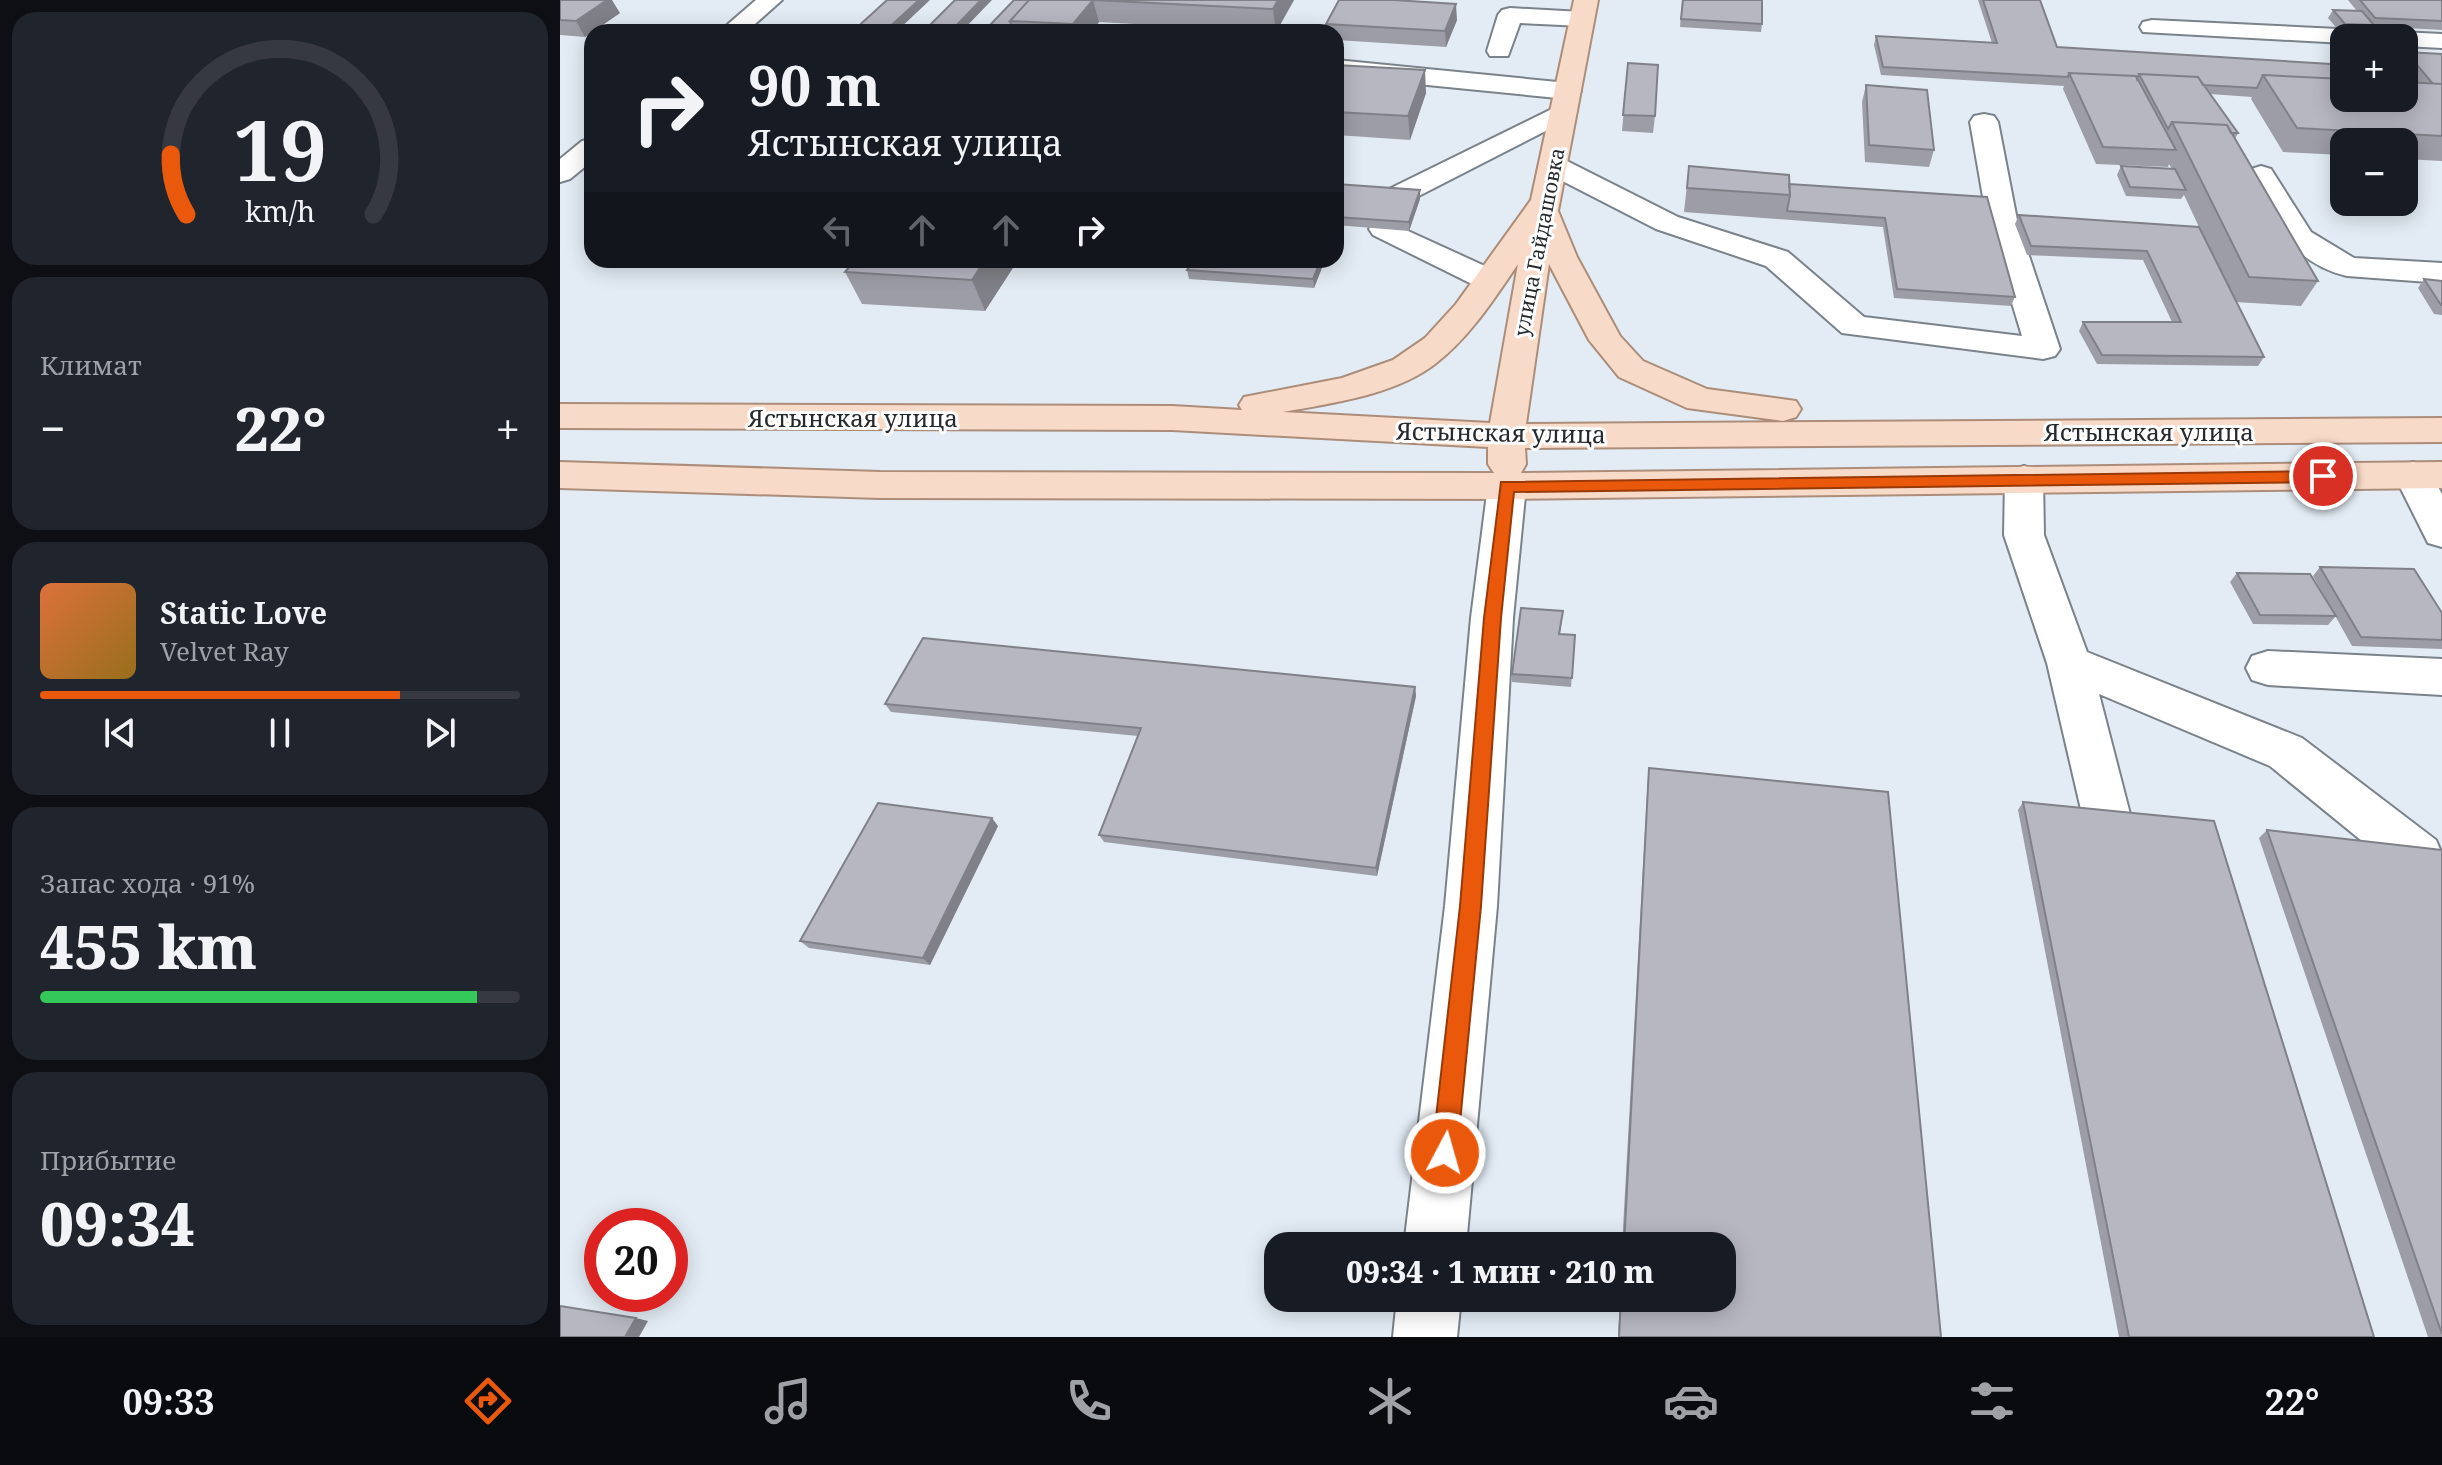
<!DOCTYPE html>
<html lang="ru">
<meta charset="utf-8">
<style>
:root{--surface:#171b24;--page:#20242c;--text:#f1f3f6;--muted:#9ea1a6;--line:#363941;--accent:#ea580c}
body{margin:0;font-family:"Noto Serif",serif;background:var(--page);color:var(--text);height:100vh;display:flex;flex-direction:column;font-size:30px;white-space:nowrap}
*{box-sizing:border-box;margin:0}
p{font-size:26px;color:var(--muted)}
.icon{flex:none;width:44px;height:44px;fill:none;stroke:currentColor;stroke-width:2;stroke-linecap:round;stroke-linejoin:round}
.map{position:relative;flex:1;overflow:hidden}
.sheet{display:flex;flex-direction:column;gap:12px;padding:12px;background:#0d0f14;width:560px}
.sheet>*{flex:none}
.top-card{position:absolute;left:24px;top:24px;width:760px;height:244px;border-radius:24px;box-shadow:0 4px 20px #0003;background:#171b24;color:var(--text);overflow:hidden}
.buttons{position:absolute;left:1770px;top:24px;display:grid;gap:16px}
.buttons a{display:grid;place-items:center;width:88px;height:88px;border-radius:16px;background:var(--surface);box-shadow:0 4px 20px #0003;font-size:40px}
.speed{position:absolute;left:24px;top:1208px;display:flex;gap:16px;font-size:40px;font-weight:700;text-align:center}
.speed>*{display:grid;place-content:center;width:104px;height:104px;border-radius:50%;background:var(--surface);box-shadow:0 4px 20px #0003;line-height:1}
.speed .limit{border:12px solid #d22;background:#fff;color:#111}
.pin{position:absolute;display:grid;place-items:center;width:68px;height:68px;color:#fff;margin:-34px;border:4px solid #fff;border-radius:50%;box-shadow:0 2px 8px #0007}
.me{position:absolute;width:88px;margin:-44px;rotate:6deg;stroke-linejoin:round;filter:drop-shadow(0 0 6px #0008)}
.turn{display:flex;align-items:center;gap:28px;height:168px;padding:0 32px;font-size:36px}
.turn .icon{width:104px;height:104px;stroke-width:2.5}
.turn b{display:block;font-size:56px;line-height:68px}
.lanes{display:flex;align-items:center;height:76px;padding:0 32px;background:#0003;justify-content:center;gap:40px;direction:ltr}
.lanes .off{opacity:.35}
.big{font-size:60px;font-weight:800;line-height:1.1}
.sheet .card{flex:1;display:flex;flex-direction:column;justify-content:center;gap:12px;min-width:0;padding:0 28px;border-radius:24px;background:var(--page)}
.sheet .dial{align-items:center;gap:0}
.dial svg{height:208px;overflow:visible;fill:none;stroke:var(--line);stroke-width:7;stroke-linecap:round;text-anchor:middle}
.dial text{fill:var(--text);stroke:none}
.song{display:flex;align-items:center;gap:24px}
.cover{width:96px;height:96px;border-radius:12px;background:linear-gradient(135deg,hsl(20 70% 55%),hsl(40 70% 35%))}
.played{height:8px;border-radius:4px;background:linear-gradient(90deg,var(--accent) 75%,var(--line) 75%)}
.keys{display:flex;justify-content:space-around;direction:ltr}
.heat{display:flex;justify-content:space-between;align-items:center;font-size:44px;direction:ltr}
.charge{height:12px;border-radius:6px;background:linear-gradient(90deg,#34c759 91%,var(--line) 0)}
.trip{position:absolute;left:704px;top:1232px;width:472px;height:80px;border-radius:24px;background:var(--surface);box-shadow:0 4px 20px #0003;font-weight:800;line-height:80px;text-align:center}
.dock{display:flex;height:128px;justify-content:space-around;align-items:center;background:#090b0e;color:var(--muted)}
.dock .icon{width:56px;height:56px}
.dock .active{color:var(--accent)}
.dock b{font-size:36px;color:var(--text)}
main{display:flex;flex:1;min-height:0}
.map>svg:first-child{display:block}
</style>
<main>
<section class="sheet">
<div class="card dial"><svg viewBox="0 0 100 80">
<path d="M14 69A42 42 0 1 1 86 69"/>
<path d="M14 69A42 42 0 0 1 8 46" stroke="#ea580c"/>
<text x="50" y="56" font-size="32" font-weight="700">19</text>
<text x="50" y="72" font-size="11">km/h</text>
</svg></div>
<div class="card"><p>Климат</p>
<div class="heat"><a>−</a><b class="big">22°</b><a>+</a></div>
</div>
<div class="card">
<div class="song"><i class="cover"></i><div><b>Static Love</b><p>Velvet Ray</p></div></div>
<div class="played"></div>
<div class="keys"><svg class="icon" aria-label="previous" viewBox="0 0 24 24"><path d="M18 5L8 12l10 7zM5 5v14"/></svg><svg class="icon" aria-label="pause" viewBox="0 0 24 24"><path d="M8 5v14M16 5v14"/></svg><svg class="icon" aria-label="next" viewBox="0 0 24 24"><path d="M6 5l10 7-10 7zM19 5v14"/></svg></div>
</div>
<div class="card"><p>Запас хода · 91%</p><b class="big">455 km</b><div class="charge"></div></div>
<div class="card"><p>Прибытие</p><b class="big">09:34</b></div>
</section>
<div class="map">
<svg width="1882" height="1337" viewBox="0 0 1882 1337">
<rect width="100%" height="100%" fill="#e3ecf5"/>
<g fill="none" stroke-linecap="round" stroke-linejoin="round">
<defs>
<path id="minor" d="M196,0H222L186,32H159Z
M950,8L1022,12L1030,14L1034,19L1030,24L1022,26L960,23L948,56H930L927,51L938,15L942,10Z
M1592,20L1882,34V48L1844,46V38H1784V43L1583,32L1580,27L1583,22Z
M776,60L1008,83L1017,85L1021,91L1017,97L1008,99L776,76Z
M1004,103L1013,105L1017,111L1013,117L845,203L835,206L825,203L820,197L825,191Z
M1424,114L1434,116L1438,122L1457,220L1500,349L1495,356L1483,359L1282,333L1206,266L1096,229L983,171L979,165L983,159L993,156L1003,159L1118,217L1228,252L1304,317L1462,336L1427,220L1410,122L1414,116Z
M32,139V161L10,179L0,182V159L22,141Z
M1701,166L1711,169L1751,232L1794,258L1882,263V283L1787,276C1731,263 1713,220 1687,175L1691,169Z
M824,220L940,273L945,280L940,287L929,290L918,287L813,235L809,229L813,223Z
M1853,462L1866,466L1882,494V547L1868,543L1834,475L1840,466Z
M1464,466L1477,470L1483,479L1484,535L1527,652L1742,738L1876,840L1882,854L1876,872L1858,878L1840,872L1710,766L1539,694L1571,818L1564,833L1547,839L1530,833L1523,818L1487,663L1444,535L1445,479L1451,470Z
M947,473L961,477L966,486L953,618L937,906L906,1246H844L885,906L911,618L928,486L933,477Z
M1708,651L1882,659V695L1708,685L1692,680L1686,668L1692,656Z
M837,1298H901L897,1337H833Z"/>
<path id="major" d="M1014,0H1038L998,211L1017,257L1060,336L1083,361L1147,389L1236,401L1241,409L1236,417L1223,421L1127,408L1059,377L1029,340L989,264L966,424L1882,418V442L965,448L966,464L961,473L1882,462V488L947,499L320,498L0,488V462L320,472L934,473L928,464V447L612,430L0,428V404L612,406L682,410L679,405L684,397L782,378L833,360L865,338L896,304L971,200ZM958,264L930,423L723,412C772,403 835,395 875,364C910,337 934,299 958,264Z"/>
</defs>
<use href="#minor" stroke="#7a828a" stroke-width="4"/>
<use href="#major" stroke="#ab8d7a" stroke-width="4"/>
<use href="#minor" fill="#fff" fill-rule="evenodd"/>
<use href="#major" fill="#f8dac8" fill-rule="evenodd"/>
</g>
<path fill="#9d9da7" d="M0,0L60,13L25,37L0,35Z
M454,0H734L716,32L539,22L532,32H431L429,26Z
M1122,0L1202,24L1201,32L1120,27Z
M1418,0H1480L1497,47L1782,79L1859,83L1844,65V55L1846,52L1882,54V161L1844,159V142H1784V155L1723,152L1691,99L1692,97L1650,94L1678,133L1675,139L1758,281L1741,306L1676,302L1704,357L1698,366L1537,364L1519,331L1523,322H1612L1583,260L1467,255L1455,224L1459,215L1639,227L1624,195L1621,199L1566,196L1557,175L1561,166L1612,169L1609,164L1608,167L1536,164L1503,89L1504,86L1321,75L1314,45L1316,36L1432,43Z
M1788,0H1882V30L1814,26L1810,33L1780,32L1768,18L1773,10L1797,11Z
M897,20L886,47L776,40V32H767L766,24Z
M1068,63L1095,116L1093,133L1062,131Z
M776,65L866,93L850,140L776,135Z
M1306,85L1374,150L1369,167L1305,162L1302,102Z
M1129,166L1229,184L1427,197L1455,297L1451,306L1334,298L1323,227L1124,212Z
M776,184L860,190V199L849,231L776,225Z
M93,260H161L156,265Z
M295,260H458L425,311L302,304L285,272Z
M765,260L754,288L629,279L627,270Z
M1864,279L1882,281V315L1874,314L1858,288Z
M1760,567L1882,613V649L1792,646L1753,576Z
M1677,573L1776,616L1768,625L1693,624L1670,582Z
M1003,611L1000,634L1015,635L1011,687L952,682V674Z
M855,687L856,696L817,876L544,842L539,835L578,736L331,712L325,704Z
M1089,768L1381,1337H1058L1060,1298H1162V1246H1062L1088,776Z
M1463,802L1814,1337H1559L1458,810Z
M438,826L370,965L249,948L240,941Z
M1707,830L1882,850V1337H1868L1699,838Z"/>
<path fill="#808088" d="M47,0H52L60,13L25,37L16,21Z
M359,0H370L336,32H324Z
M421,0H432L401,32H390Z
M533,0L539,22L532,32H515L513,24Z
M718,0H734L716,32L713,9Z
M896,4L897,20L886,47L885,31Z
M865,70L866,93L850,140L848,116Z
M860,190V199L849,231V222Z
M152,260H161L156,265Z
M425,260H458L425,311L412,280Z
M761,260H765L754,288L753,279Z
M855,687L856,696L817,876L816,868Z
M432,818L438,826L370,965L363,958Z
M76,1318L88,1321L79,1337H65Z"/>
<path fill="#b7b7c2" stroke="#808088" stroke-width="2" d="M0,0H47L16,21L0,20Z
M327,0H359L324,32H292Z
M395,0H421L390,32H363Z
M454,0H469L450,21L452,27L429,26Z
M469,0H718L713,9L533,0L513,24L450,21Z
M779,0H834L896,4L885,31L766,24Z
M1123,0H1202V24L1121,19Z
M1423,0H1480L1497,47L1771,64L1782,79L1703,75L1697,88L1643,85L1638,77L1579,74L1577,79L1576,76L1509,73L1508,77L1323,67L1316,36L1437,43Z
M1800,0H1882V21L1815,18Z
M1773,10L1802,11L1814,25L1785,24Z
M1846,52L1882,54V84H1873Z
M1068,63L1098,65L1095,116L1063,115Z
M776,65L865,70L848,116L776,112Z
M1509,73L1576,76L1616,150L1543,147Z
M1579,74L1638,77L1678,133H1671L1667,125L1612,122L1608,129Z
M1703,75L1784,79V98H1844V82L1882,84V136L1737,128Z
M1306,85L1367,90L1374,150L1309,145Z
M1612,122L1667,125L1758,281L1689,277Z
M1129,166L1229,175L1230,195L1127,188Z
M1561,166L1615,169L1626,190L1570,187Z
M776,184L860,190L849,222L776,217Z
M1229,184L1427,197L1455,297L1337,289L1325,218L1227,211L1230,195Z
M1459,215L1639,227L1704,357L1542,355L1523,322H1621L1587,251L1471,246Z
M295,260H425L412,280L285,272Z
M633,260H761L753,279L627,270Z
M1864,279L1882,281V305H1881Z
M1760,567L1854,569L1882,613V640L1801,637Z
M1677,573L1750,574L1776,616L1700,615Z
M961,608L1003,611L999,634L1015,635L1012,678L952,674Z
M363,638L855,687L816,868L539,835L581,728L325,704Z
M1089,768L1328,792L1381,1337H1059L1061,1298H1162V1246H1064Z
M1463,802L1654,821L1814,1337H1569Z
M318,803L432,818L363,958L240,941Z
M1707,830L1882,850V1334Z
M0,1306L76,1318L65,1337H0Z"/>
<path fill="#ea580c" stroke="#983908" stroke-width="2" d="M1763,471L1771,476L1763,482L954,492L941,618L921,906L897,1153L893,1162L885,1166L876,1162L872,1153L900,906L924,618L941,482Z"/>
<g text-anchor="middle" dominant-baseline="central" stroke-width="6" stroke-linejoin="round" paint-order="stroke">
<g font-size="20" fill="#262a2d" stroke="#fff">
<text transform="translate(979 242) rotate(-79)">улица Гайдашовка</text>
</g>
<g font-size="24" fill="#262a2d" stroke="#fff">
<text x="293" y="417">Ястынская улица</text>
<text x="1589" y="431">Ястынская улица</text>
<text transform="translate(941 432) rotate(1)">Ястынская улица</text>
</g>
</g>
</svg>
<div class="buttons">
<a>+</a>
<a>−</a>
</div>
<div class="speed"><div class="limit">20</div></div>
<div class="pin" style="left:1763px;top:476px;background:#d93025"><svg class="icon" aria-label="arrive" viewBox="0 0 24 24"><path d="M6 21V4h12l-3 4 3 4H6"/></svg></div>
<svg class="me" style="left:885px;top:1153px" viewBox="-20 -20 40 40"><circle r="17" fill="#ea580c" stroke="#fff" stroke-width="3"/><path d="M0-11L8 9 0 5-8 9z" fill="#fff"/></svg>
<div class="trip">09:34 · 1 мин · 210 m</div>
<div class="top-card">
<div class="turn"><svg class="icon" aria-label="right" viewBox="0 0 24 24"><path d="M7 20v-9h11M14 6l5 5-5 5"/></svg><div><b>90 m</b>Ястынская улица</div></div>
<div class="lanes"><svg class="icon off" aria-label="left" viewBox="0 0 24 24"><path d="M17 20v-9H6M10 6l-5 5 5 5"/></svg><svg class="icon off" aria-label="ahead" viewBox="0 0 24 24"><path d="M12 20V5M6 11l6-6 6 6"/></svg><svg class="icon off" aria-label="ahead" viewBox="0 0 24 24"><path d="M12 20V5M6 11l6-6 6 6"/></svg><svg class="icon" aria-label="right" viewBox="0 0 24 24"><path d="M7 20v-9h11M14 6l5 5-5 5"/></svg></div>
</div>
</div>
</main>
<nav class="dock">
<b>09:33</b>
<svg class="icon active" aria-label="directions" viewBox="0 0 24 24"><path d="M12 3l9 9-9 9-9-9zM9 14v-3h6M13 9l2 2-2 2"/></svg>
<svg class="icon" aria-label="music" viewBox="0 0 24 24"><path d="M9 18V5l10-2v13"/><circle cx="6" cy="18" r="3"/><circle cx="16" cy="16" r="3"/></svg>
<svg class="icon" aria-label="phone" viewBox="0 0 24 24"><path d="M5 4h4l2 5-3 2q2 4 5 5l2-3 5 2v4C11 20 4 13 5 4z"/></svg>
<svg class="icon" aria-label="climate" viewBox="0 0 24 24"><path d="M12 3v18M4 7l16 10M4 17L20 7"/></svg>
<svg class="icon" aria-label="car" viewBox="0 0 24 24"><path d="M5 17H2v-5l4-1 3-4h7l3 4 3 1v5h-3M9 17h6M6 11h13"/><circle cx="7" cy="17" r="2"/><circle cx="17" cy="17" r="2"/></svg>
<svg class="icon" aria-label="filters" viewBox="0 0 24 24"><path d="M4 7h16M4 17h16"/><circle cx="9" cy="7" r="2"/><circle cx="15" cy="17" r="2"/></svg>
<b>22°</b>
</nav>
